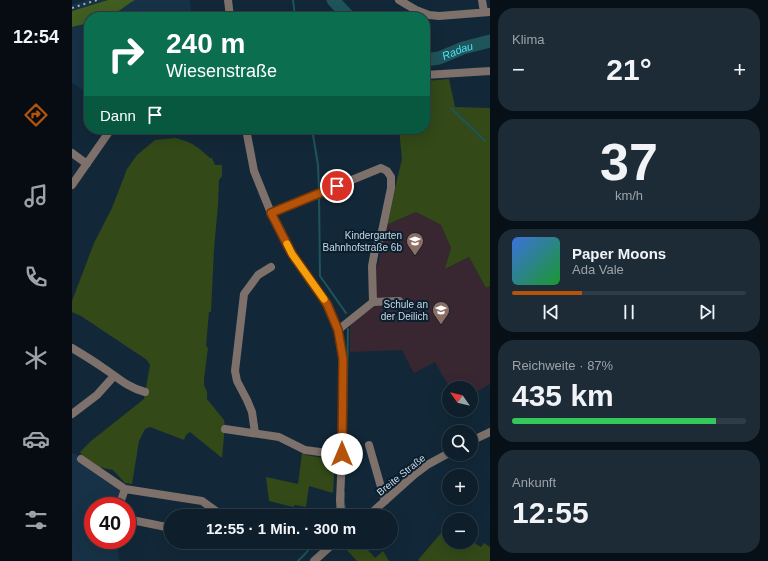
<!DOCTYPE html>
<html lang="de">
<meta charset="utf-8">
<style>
:root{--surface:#0e1e2a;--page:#1c2b36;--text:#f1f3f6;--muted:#9ba2a8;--line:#2e3c47;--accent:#b45309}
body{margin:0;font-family:Helvetica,sans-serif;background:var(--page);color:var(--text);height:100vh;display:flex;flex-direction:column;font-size:15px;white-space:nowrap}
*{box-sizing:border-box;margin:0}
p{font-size:13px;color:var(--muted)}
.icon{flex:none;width:22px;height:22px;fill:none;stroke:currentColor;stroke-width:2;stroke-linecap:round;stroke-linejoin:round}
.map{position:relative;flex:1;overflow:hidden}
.side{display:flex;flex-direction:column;gap:8px;padding:8px;background:#081017;width:278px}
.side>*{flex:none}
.guide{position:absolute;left:12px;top:12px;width:346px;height:122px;border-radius:16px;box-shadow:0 4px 16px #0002,0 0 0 1px var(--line);background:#0b6e4f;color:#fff;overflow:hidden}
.needle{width:26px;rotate:304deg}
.buttons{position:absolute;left:370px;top:381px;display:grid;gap:8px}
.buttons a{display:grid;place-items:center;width:36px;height:36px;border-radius:50%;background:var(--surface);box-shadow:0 4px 16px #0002,0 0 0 1px var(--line);font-size:20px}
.speed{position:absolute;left:12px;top:497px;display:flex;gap:8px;font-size:20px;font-weight:700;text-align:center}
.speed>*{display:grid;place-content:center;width:52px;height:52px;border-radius:50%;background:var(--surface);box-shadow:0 4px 16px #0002,0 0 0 1px var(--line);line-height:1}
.speed .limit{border:6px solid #d22;background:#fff;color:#111}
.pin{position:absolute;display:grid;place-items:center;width:34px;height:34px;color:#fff;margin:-17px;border:2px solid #fff;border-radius:50%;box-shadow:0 1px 4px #0007}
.me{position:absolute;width:44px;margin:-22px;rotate:0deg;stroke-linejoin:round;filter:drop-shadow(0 0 3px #0008)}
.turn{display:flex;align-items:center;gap:14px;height:84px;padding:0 16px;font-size:18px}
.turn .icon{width:52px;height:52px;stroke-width:2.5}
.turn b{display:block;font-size:28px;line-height:34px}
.then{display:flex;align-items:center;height:38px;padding:0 16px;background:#0003;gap:8px;font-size:15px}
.big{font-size:30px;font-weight:600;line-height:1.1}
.side .tile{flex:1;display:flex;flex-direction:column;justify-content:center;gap:6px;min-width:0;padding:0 14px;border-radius:16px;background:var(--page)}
.side .dial{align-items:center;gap:0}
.dial b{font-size:52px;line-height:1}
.song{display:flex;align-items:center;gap:12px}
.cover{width:48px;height:48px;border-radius:6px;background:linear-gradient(135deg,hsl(220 70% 55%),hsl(130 70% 35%))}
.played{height:4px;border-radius:2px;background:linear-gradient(90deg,var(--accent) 30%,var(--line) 30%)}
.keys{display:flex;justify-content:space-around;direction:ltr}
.heat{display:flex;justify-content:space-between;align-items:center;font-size:22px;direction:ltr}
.charge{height:6px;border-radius:3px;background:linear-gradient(90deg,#34c759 87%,var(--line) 0)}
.trip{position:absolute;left:92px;top:509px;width:234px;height:40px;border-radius:20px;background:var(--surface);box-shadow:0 4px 16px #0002,0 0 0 1px var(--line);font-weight:600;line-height:40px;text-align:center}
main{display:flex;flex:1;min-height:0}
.tab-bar{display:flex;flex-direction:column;width:72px;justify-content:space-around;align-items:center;background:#060c11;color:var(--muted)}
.tab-bar .icon{width:28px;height:28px}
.tab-bar .active{color:var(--accent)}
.tab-bar b{font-size:18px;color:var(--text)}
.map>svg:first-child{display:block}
</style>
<main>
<nav class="tab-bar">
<b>12:54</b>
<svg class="icon active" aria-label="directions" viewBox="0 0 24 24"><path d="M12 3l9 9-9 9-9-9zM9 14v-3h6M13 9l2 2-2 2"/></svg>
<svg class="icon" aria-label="music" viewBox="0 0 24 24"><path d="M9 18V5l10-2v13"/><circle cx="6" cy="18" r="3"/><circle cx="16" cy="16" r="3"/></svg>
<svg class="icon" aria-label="phone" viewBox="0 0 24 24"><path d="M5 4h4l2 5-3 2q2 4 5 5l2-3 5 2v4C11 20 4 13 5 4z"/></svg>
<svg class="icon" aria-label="climate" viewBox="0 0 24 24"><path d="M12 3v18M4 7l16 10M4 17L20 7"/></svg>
<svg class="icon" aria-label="car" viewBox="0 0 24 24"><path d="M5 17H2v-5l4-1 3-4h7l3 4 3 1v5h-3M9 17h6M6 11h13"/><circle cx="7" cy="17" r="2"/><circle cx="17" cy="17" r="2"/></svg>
<svg class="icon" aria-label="filters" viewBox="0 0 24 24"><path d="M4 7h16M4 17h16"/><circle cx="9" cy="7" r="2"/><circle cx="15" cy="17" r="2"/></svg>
</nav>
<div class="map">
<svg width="418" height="561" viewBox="0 0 418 561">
<rect width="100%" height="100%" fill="#122838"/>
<path fill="#173246" d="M15,0H36L0,11V5Z
M64,0H118L120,17H38L61,1Z
M17,23V94L0,83V27Z
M0,453L3,454L53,489L47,506H21V540H45L47,561H0Z"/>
<path fill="#382731" d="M344,212L369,225L379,248L374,269L397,257L414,288L418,286V384L399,395V388H378L363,362L342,373L330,350L278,352V324L302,304L303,268L306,265L314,225Z"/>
<path fill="#334918" d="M377,79L383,107L418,108V286L414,288L397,257L373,269L379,248L369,225L344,212L314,225L330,159L327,129H353V81Z
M104,138C121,143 125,146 138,158H140L143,165H150V176L147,180L146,205L142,249L139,312H137L134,346L136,348L132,379V385L135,392V399L152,420L153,426L150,458L118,432L114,435L112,440L78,427L73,429L67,441L60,484L53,483L41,470L27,467L12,458L8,452L19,441L72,399L78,365L75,360L9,316L0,312V301L22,243L40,208L55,169L65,155L83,140Z
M230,453L234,455L263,460L261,493L237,486L234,507L223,505L221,507L197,501L194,477L226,484Z
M376,525L377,542H399V541L409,547L412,543L418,547V561H348L346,560Z
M272,542H289L303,558L311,551L317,561H285L269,544Z"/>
<path fill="#415d20" d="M36,0H64L61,1L38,17H17V23L0,27V11Z"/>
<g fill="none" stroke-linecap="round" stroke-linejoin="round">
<path stroke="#1e545a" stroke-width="2" d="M221,0L223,17
M379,108L413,141
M240,129L246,165L247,190
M247,195L248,276L274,313
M274,431L276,329
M272,493V504L274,512
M226,561L234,553L242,542"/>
<g stroke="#1e545a" stroke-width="13">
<path d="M261,0L277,17"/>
<path id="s1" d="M353,60L367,58L391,48L418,41"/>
</g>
<path stroke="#7e716b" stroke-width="8" d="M156,0L158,17
M327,0L344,10L357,15L367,16L418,12
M410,0L412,12
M353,75L418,71
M174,129L182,171L199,213L220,254L255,304L266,330L271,359L270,455L268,500L269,516
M0,153L15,164
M0,185L39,129
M199,213L309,168L315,171L319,177V188L309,236L303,250L300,266L301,302
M266,330L301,302L327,301
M0,348C10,354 20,360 30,367C44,376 56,388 73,392
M0,414L25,395L42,376
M153,429L207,437L233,450L270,455
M183,433L180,412L175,400L165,381L163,371L172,294L186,275L199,267
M399,441L418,432
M297,445L313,501
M9,459L53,489L130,501L151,516
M47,506L53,489
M296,516L343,474L355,465L377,453
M55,519L99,528
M242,561L263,542"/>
<path stroke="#a1b0bc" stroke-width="2" stroke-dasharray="2 4" stroke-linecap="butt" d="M0,8L25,0"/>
</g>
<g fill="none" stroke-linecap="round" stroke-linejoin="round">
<defs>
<path id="route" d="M265,186L199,213L220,254L255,304L266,330L271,359L270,454"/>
</defs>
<use href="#route" stroke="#753606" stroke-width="10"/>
<use href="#route" stroke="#b45309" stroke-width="7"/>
<path stroke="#f59e0b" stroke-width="7" d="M215,244L220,254L252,299"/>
</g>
<defs>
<symbol id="school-pin" viewBox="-11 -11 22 30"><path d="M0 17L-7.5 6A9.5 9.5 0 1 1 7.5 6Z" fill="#8d6e63" stroke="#091e2e"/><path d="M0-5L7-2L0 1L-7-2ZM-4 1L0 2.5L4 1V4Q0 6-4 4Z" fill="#fff"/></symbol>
</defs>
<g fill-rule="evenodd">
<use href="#school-pin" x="333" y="231" width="20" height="27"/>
<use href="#school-pin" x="359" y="300" width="20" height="27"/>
</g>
<g text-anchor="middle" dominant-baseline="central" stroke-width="4" stroke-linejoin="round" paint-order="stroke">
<g font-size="10" fill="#cad7e2" stroke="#091e2e" text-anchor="end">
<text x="330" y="235">Kindergarten<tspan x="330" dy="12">Bahnhofstraße 6b</tspan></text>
<text x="356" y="304">Schule an<tspan x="356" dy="12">der Deilich</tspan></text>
</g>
<g font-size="10" fill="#cad7e2" stroke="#091e2e">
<text transform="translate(329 475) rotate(-39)">Breite Straße</text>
</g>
<g font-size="11" font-style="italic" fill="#4ee1f2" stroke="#091e2e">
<text stroke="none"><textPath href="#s1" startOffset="34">Radau</textPath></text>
</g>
</g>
</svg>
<div class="buttons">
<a><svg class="needle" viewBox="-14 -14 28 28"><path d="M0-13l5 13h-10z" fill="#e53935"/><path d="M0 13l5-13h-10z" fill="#9ba2a8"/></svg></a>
<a><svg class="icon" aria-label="search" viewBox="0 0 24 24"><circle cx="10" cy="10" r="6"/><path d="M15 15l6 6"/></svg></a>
<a>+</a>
<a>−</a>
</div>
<div class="speed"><div class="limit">40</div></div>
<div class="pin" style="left:265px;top:186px;background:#d93025"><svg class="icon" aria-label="arrive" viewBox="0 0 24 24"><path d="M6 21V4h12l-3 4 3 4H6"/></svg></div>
<svg class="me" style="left:270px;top:454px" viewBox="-20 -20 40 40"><circle r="19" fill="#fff"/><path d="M0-13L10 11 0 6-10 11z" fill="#b45309"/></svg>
<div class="trip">12:55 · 1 Min. · 300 m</div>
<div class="guide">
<div class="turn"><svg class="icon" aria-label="right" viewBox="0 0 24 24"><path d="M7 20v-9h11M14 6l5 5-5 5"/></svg><div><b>240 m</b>Wiesenstraße</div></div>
<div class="then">Dann<svg class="icon" aria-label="arrive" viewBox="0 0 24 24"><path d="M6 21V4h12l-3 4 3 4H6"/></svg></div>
</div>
</div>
<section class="side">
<div class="tile"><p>Klima</p>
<div class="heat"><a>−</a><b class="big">21°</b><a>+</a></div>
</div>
<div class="tile dial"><b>37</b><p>km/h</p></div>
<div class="tile">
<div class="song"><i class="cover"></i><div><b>Paper Moons</b><p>Ada Vale</p></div></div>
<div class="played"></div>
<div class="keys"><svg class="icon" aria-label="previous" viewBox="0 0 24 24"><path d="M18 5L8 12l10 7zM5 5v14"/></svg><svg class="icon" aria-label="pause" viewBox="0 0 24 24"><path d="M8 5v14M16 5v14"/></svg><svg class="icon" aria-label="next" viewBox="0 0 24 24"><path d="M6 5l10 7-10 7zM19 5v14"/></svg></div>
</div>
<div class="tile"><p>Reichweite · 87%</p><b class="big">435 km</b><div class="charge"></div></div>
<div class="tile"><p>Ankunft</p><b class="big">12:55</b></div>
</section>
</main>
